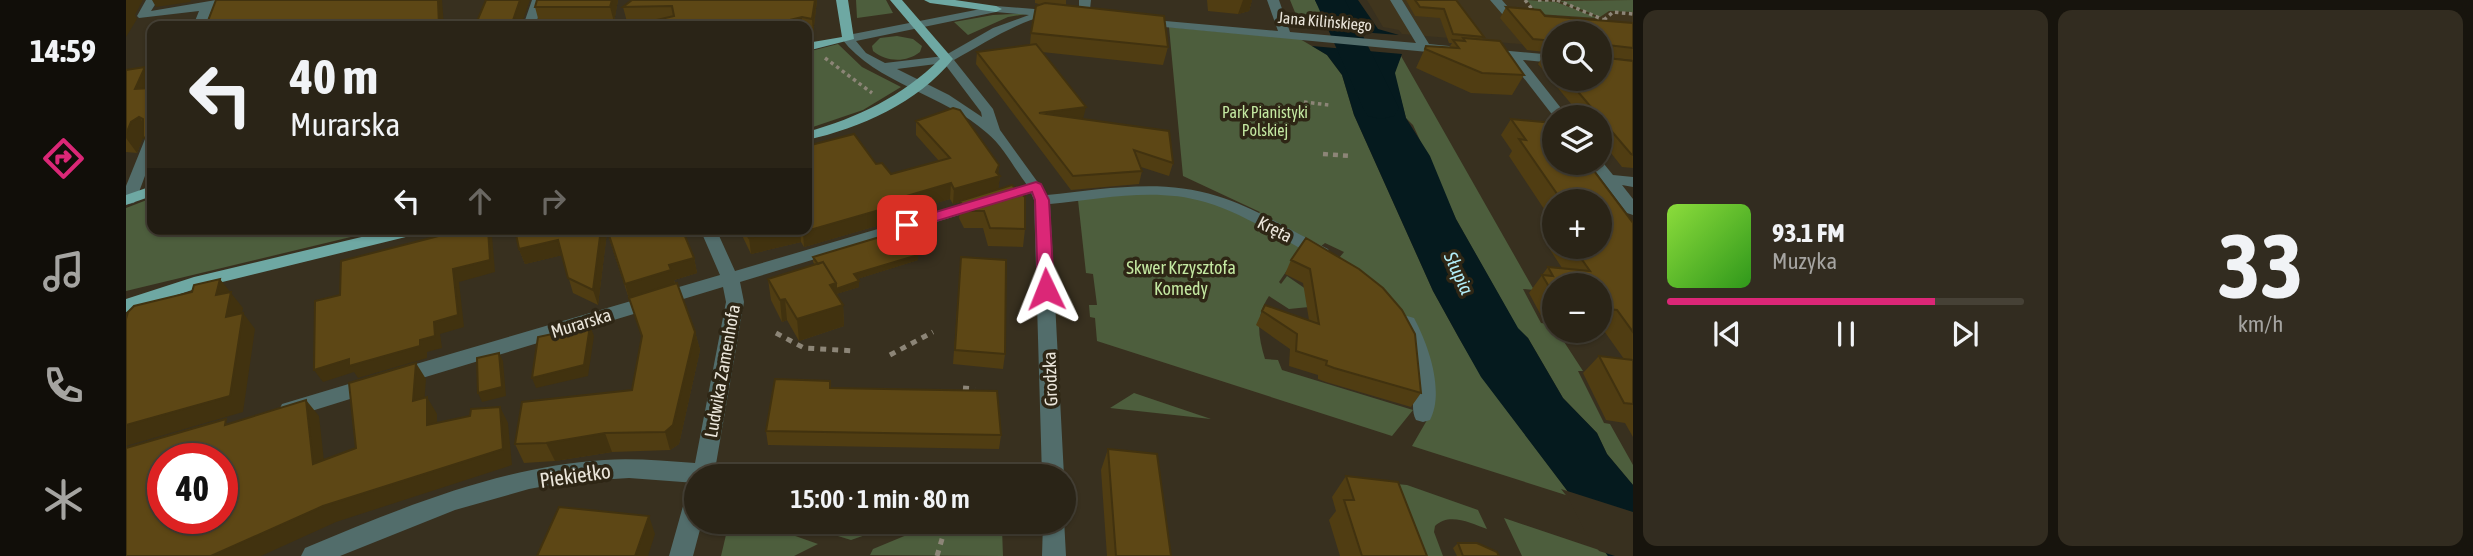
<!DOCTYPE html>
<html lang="pl">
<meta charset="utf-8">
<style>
:root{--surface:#2a2417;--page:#322c20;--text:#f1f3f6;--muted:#a5a4a1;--line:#464136;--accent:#db2777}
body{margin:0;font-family:"Asap Condensed",sans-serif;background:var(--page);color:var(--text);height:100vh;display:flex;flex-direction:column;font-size:26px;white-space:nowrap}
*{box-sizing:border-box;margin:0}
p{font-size:23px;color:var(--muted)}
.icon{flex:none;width:38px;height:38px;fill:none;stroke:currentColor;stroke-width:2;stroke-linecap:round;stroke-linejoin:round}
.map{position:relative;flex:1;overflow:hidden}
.details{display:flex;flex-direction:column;gap:10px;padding:10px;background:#17140d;width:840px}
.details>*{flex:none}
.top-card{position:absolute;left:21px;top:21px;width:665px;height:214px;border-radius:14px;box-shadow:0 2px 5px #0004,0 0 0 2px var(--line);background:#2a2417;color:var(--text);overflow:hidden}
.fabs{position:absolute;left:1416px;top:21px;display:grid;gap:14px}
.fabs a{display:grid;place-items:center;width:70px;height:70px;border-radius:50%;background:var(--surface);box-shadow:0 2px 5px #0004,0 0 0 2px var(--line);font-size:35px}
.speed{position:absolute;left:21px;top:443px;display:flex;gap:14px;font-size:35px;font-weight:700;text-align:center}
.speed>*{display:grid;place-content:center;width:91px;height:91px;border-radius:50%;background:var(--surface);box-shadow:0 2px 5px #0004,0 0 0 2px var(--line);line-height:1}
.speed .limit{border:10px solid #d22;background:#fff;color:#111}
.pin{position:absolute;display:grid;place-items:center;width:60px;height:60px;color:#fff;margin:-30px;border-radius:14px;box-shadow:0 4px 10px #0006}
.me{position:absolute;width:77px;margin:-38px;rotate:358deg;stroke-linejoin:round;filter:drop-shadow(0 0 5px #0008)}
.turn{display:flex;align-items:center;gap:24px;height:147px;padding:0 28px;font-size:32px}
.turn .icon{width:91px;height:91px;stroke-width:2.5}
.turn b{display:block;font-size:49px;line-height:60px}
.lanes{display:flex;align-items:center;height:66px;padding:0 28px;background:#0003;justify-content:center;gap:35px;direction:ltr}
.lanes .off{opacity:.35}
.details .card{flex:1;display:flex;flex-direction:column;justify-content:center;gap:10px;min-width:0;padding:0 24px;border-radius:14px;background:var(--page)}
.details .dial{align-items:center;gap:0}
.dial b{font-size:91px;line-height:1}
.song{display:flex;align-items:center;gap:21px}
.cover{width:84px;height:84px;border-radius:10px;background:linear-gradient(135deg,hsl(90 70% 55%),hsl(110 70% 35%))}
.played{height:7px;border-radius:4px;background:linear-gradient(90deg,var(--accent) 75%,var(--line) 75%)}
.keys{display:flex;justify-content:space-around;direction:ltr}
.details .tiles{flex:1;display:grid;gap:10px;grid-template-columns:repeat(2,1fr)}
.trip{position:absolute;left:558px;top:464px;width:392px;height:70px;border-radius:35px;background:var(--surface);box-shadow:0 2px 5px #0004,0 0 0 2px var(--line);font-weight:600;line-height:70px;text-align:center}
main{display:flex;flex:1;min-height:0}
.tab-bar{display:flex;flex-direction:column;width:126px;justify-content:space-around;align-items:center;background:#110e09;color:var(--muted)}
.tab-bar .icon{width:49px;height:49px}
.tab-bar .selected{color:var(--accent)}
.tab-bar b{font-size:32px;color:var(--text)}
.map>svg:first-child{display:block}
</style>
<main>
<nav class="tab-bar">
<b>14:59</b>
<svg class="icon selected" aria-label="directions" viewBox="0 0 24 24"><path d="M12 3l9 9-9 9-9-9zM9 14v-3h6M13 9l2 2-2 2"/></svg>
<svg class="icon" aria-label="music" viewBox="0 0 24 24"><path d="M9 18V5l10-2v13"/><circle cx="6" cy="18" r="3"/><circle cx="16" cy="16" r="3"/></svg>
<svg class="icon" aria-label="phone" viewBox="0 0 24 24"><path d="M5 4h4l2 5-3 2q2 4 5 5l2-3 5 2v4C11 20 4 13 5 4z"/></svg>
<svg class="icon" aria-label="climate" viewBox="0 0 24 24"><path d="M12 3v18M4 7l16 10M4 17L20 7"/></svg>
</nav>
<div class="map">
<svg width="1507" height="556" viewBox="0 0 1507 556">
<rect width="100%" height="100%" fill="#38301f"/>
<path fill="#40351d" d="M1241,0H1507V47L1488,29L1409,21L1428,47L1276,34L1273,30L1257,27Z"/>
<path fill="#4d5e3d" d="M730,0H760L767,13L731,18Z
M1164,0H1189L1196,13H1188L1189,23L1182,28L1175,27Z
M1401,0L1430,2L1472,18L1412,14Z
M1507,0V12L1483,11L1474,17L1434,1Z
M906,13L882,17L842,35L828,22L867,15Z
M1043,27L1174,39L1201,55L1216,75L1228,115L1307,291L1333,338L1356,377L1446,497L1286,446L1308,408L1284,321L1249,282L1213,258L1218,252L1199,243L1194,247L1181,241L1153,282L1155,284L1161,276L1203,305L1163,309L1143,296C1129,317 1132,336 1139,359L1152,360L1156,370L1287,410L1266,436L971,341L969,318L964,317L963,305H971L967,274L960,273L952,200L1032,187L1130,216L1134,212L1057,176Z
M771,36L787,39L796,46L794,52C780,63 760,62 747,51L746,46L754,38Z
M712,44L736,67L775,87L737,110L681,129V52Z
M1275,56L1408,290L1397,289L1415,323L1428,325V331H1431L1457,371H1452L1478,423L1484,424L1507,465V485L1481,454L1471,433L1437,398L1402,338L1392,329L1330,219L1287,125L1280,118L1268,73Z
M26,198V229H258L0,291V208Z
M1008,393L1085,419L984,408Z
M1260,483L1281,485L1352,510L1361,529C1345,523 1323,512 1309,526L1308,532L1317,556H1287Z
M1378,518L1479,552L1482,556H1396Z
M603,522H630L692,544L668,556H595Z
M666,522H777L725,540Z
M812,522H872L876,529L877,556L744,555L747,549Z"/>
<path fill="#051a1e" d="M1189,0H1232L1252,29L1273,35L1182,28L1189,23L1190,18L1186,13H1196Z
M1186,46L1276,54L1269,73L1280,118L1304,156L1330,219L1392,328L1402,338L1437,398L1471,433L1481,454L1507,485V556H1482L1461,528L1446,497L1355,377L1333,338L1307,291L1228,115L1216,75L1201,55Z"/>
<path fill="#38301f" d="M1435,489L1507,512V556H1489L1473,551L1458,530L1443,499Z"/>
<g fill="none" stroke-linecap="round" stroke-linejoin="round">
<path fill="#051a1e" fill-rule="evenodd" d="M1189,0H1219L1273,108L1268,116L1255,119L1242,116L1237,108Z"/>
<path stroke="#8c8577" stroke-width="3.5" stroke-dasharray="3.5 3.5" stroke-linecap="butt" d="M1399,0L1409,13
M1412,0H1429
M1431,0L1478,20L1471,21
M1478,20L1487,12L1507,14
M699,58L746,93
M1178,102L1203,105"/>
<path stroke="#8c8577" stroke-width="4.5" stroke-dasharray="5 5" stroke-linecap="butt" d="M1197,154L1224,156"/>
<path stroke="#8c8577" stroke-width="5" stroke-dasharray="6 6" stroke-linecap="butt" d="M650,333L678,348L730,351
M764,355L807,332
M837,388L849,389
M811,556L821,522"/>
<path fill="#526d6b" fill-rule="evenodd" d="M20,0H32L25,11L90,0L79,26H67L73,11L13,18L11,16Z
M406,0H418L409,26H397Z
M953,0H965L963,18L953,16Z
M1141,0H1153L1164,32L1290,43L1264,0H1276L1303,44L1323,46L1329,50L1323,54L1017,25L1011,22L1017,19L1152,31Z
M1364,0H1376L1387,13L1377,15Z
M870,6L933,11L939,14C931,19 926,14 918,16C889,23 855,45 828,60L867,109L874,130L921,195C978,189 1036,178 1091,196C1130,208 1165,231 1202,249L1204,253L1202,257H1190C1154,238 1119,214 1079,202C1029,187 975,199 924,204L938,476H916L908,200L905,193L614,282L618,302L590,464L724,467L732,469L735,476H570V483L503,478L441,482L403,489L329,510L214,556H175L179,548C275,508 373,467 478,460C508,458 539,461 569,463L600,302L597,287L273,385L266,382L263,377L266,372L273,369L594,275L574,229H590L609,271L901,185C888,168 877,146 861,133C819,95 749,83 716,39L722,35ZM870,12L903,15L867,28L818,56L759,63L740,53L730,41ZM818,63L855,112L856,117L823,95L771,69Z
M1362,49L1428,55V63L1397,60L1442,117H1428L1383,59L1358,56L1356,53Z
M26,135V157L10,200L8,203L0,204V186L19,139Z
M1474,159L1487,175L1507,177V187L1496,185L1507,199V215L1501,213L1463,163H1474Z
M1281,316L1288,318C1302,344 1319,391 1304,420L1297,422L1290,420C1284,409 1289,394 1288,382C1286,361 1280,342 1272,323L1274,318Z
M246,377L253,380L256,385L253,390L163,418L156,416L153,410L156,404Z
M570,489V522H576L567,556H543L559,499L562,492Z
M938,519L940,556H916L917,522H938Z"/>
<path fill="#6ea8a3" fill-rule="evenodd" d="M710,0H722L728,39L681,51V43L716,37Z
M764,0H776L827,59C792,103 734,128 681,140V132C731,118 777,96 814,59Z
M798,0H829L870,6L876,9L870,12L804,3Z
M26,186V196L0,205V195Z
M269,229H300L292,234L72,288L0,312V299L68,277Z"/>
</g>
<path fill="#503d12" d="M411,0H492L488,22H413L409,7Z
M506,0H691L687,34L681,33V26H505L527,21L501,22L497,7Z
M909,0H940V5L1042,47L1037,65L916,52L957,119L1047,163L1043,176L1015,167L1016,171L1013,184L945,190L850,64L851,52L904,45L905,33L913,4L909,3Z
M1081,0H1126L1123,11L1112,14L1082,11Z
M1280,0H1332L1331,1L1358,37L1356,39L1398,75L1386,95L1345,93L1290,68L1300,46L1323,48L1326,43H1323L1314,18L1289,16Z
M1380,7L1419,16L1507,23V60L1480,57L1481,58L1507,61V168L1496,167L1474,139V117H1456L1412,64L1419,53H1428V79H1474L1428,33V53L1401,50L1374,18Z
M0,70L26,77V150L17,137L11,153L0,152Z
M1385,119L1507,223V437L1499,423L1480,420L1457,373L1473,356L1498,359L1476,328H1474V285H1428V322L1418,321L1403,293L1422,267L1436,268L1423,248L1428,241V247H1474V201H1428V224L1383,156L1386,151L1375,135Z
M790,121L873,165L872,174L874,176L872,189L899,229L897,247L862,246L857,228H838L833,218L834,202L827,204L824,199L764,216V222L678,247L675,242L625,254L613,229H681L750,164L765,174L813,161L790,135Z
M389,229H556L568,258L571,273L548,280L569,332L574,350L553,444L544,450L486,452L429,461L398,463L389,444L506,390L516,338L481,232L472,305L447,293L436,255L399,264L393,249Z
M1180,238L1295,393L1285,407L1200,382L1192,379V375L1163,366L1164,349L1130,325L1139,305L1183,320L1177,283L1159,274L1165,260Z
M792,255V260L731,279L733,281V287L710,294L717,305L718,326L673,341L661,320L656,322L645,300L642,279L689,265L687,262V257Z
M835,257L879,354L877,369L827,364Z
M705,388L875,435L873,449L642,445L640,431Z
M982,449L1045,556H981L975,470Z
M1220,476L1301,556H1214L1203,520L1210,511L1206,497Z
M1332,543L1373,556H1331L1327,548Z"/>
<path fill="#41320f" d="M0,0H17L9,15L11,19L0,37Z
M26,0H65L64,2L30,7Z
M312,0H316L318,26H313Z
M394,0H404L395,26H385Z
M486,0H492L488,22L484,7Z
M689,0H691L687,34L686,19Z
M1117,0H1126L1123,11L1112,14Z
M676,17V26H639Z
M19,67L26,77V90L9,89Z
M960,107L957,119L913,113Z
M13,117L25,133L17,138L11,153L0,138V134L5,122Z
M873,165L872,176H874L872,191L827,204L828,189L870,172Z
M825,183L824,199L764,216V222L678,247L677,232L760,202Z
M362,229H364L366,236L369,272L333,282L338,327L314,334L316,348L301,352V358L232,378L228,372L197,382L188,370L223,359L294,340L308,322L327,269Z
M475,229H481V232L472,305L467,290Z
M662,229H674L675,242L625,254L623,238Z
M432,240L437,255L399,264L393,249Z
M792,255V260L728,280V274Z
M568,258L571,273L548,280L549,285L503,299L499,284L543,265Z
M94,279L117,308L113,333L100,317L90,295Z
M733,281V287L710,294L704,285L710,283Z
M659,299L661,320L656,322L654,300Z
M717,305L718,326L673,341L671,319Z
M117,313L129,329L117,412L0,446V425Z
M464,326L468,336L462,376L410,388L406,378Z
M569,332L574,350L553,444L544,450L539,432Z
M373,353L377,361L380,396L356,402L352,393Z
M290,363L300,379L297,417L287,401Z
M301,397L311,414V441L301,425Z
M180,400L193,416L200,479L187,464Z
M374,407L382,423L386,465L210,522L135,556H85Z
M479,433L486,452L429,461L420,443Z
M523,516L529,534L522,556H509Z"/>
<path fill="#5d4715" stroke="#41320f" stroke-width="2" fill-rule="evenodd" d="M90,0H312L313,26H80Z
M360,0H394L385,26H349Z
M411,0H486L484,7H409Z
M506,0H689L686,19L676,17L639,26H505L548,16L546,6L497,7Z
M1289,0H1330L1358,37L1327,34L1318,9L1294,7Z
M919,3L1038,16L1042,47L905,33L910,6Z
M1380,7L1414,10L1419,16L1507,23V48L1482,45L1479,56L1481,58L1507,61V155L1505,154L1441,79H1474V33H1428V41L1407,39Z
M1337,38L1374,41L1398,75L1356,73L1299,49L1300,46L1333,48L1327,40L1339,41Z
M910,44L960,107L913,113L1043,131L1047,163L1008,150L1016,171L947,176L851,52Z
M1419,53H1428V63Z
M19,67L9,89L26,88V141L17,137V119L13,117L5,122L0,134V70Z
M827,108L834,110L873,165L870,172L874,176L828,189L825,183L760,202L764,207L677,232L675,229H681V146L728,134L750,164L756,163L765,174L824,158L790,121Z
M1385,119L1428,123V163H1462L1507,223V332L1491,310L1474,308V285H1428V295L1416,275L1427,276L1422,267L1464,271L1447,247H1474V201H1436L1393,139L1400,140Z
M886,185L899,197V229L864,228L858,211H839L834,201Z
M328,229H362L364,260L327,269L332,315L308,322L309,336L294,340V346L223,366V359L188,370L189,301L214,295L215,261L301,239L328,232Z
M389,229H475L467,290L442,278L432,240L393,249Z
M481,229H556L568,258L543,265L545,270L499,284Z
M618,229H662L623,238Z
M774,231L792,255L728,274L733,281L710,289V283L697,262L692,264L687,257Z
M1180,238L1233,269L1257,288L1276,310L1289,334L1295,393L1208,368L1200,365L1201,361L1170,351L1171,334L1136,311L1139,305L1193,324L1184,269L1165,260Z
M835,257L880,260L879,354L829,350Z
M697,262L710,283L704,285L717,305L671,319L659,299L654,300L642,279Z
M94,279L90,295L105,292L100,317L117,313L104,396L0,425V319L2,312L8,306L66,292L68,285Z
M551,283L569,332L547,425L539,432L479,433L420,443L389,444L396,402L506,390L516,336L503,298Z
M464,326L458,365L406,378L412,337Z
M373,353L376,387L352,393L351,358Z
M1473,356L1507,360V404L1498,403Z
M290,363L287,401L301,397V425L344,416L345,409L374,407L377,449L197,506L85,556H0V448L100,419L99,425L180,400L187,464L230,448L223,383ZM37,458H96V518H37Z
M649,379L704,381V388L871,391L875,435L640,431Z
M982,449L1031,454L1045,556H990Z
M1220,476L1272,482L1301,556H1236L1218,500H1228Z
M433,507L523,516L509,556H411Z
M1332,543H1351L1371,552L1373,556H1337Z"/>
<path fill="#db2777" stroke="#8e194d" stroke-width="2" d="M910,182L915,184L923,200L928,289L926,293L920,294L912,289L909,200L906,192L781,230L774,225L776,222Z"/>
<g text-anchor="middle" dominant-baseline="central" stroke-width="7" stroke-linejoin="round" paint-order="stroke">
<g font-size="16" fill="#ebe6db" stroke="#2e2615">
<text transform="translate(1199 21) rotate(5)">Jana Kilińskiego</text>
</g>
<g font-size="16" fill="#c4e8a1" stroke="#2e2615">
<text x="1139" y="112">Park Pianistyki<tspan x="1139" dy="18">Polskiej</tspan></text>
</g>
<g font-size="18" fill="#ebe6db" stroke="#2e2615">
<text transform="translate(1149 229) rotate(27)">Kręta</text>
<text transform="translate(455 323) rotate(-17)">Murarska</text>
<text transform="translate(596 371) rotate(-80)">Ludwika Zamenhofa</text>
<text transform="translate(924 379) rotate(-92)">Grodzka</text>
</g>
<g font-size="18" fill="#c4e8a1" stroke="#2e2615">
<text x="1055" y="267">Skwer Krzysztofa<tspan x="1055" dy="21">Komedy</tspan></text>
</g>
<g font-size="19" font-style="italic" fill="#b3eef9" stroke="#2e2615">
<text transform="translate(1333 273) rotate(65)">Słupia</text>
</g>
<g font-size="21" fill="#ebe6db" stroke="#2e2615">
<text transform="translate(449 475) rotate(-8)">Piekiełko</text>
</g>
</g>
</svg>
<div class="fabs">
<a><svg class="icon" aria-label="search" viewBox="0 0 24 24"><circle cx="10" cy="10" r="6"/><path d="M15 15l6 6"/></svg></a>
<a><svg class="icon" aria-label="layers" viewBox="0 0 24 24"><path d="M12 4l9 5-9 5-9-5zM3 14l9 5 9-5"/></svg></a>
<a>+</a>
<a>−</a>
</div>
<div class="speed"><div class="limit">40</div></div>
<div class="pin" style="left:781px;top:225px;background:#d93025"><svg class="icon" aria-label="arrive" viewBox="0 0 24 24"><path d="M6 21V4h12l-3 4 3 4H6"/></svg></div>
<svg class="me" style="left:920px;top:289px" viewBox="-20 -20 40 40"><path d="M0-17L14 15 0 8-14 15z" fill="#db2777" stroke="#fff" stroke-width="4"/></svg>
<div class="trip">15:00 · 1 min · 80 m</div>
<div class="top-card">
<div class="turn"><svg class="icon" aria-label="left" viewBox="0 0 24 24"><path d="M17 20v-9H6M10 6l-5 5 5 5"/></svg><div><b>40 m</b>Murarska</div></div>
<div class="lanes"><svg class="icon" aria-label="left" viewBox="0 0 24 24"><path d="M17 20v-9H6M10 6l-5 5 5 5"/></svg><svg class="icon off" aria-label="ahead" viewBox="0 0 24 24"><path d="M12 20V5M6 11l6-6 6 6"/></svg><svg class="icon off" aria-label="right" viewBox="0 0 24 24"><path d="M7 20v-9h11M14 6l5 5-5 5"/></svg></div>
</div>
</div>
<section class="details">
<div class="tiles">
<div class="card">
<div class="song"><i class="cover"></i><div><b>93.1 FM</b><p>Muzyka</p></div></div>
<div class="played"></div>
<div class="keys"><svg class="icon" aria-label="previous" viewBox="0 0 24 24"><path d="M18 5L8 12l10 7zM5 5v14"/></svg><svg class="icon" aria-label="pause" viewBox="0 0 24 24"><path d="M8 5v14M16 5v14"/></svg><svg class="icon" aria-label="next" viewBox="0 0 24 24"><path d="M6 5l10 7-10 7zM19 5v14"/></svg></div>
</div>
<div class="card dial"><b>33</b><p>km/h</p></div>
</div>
</section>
</main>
